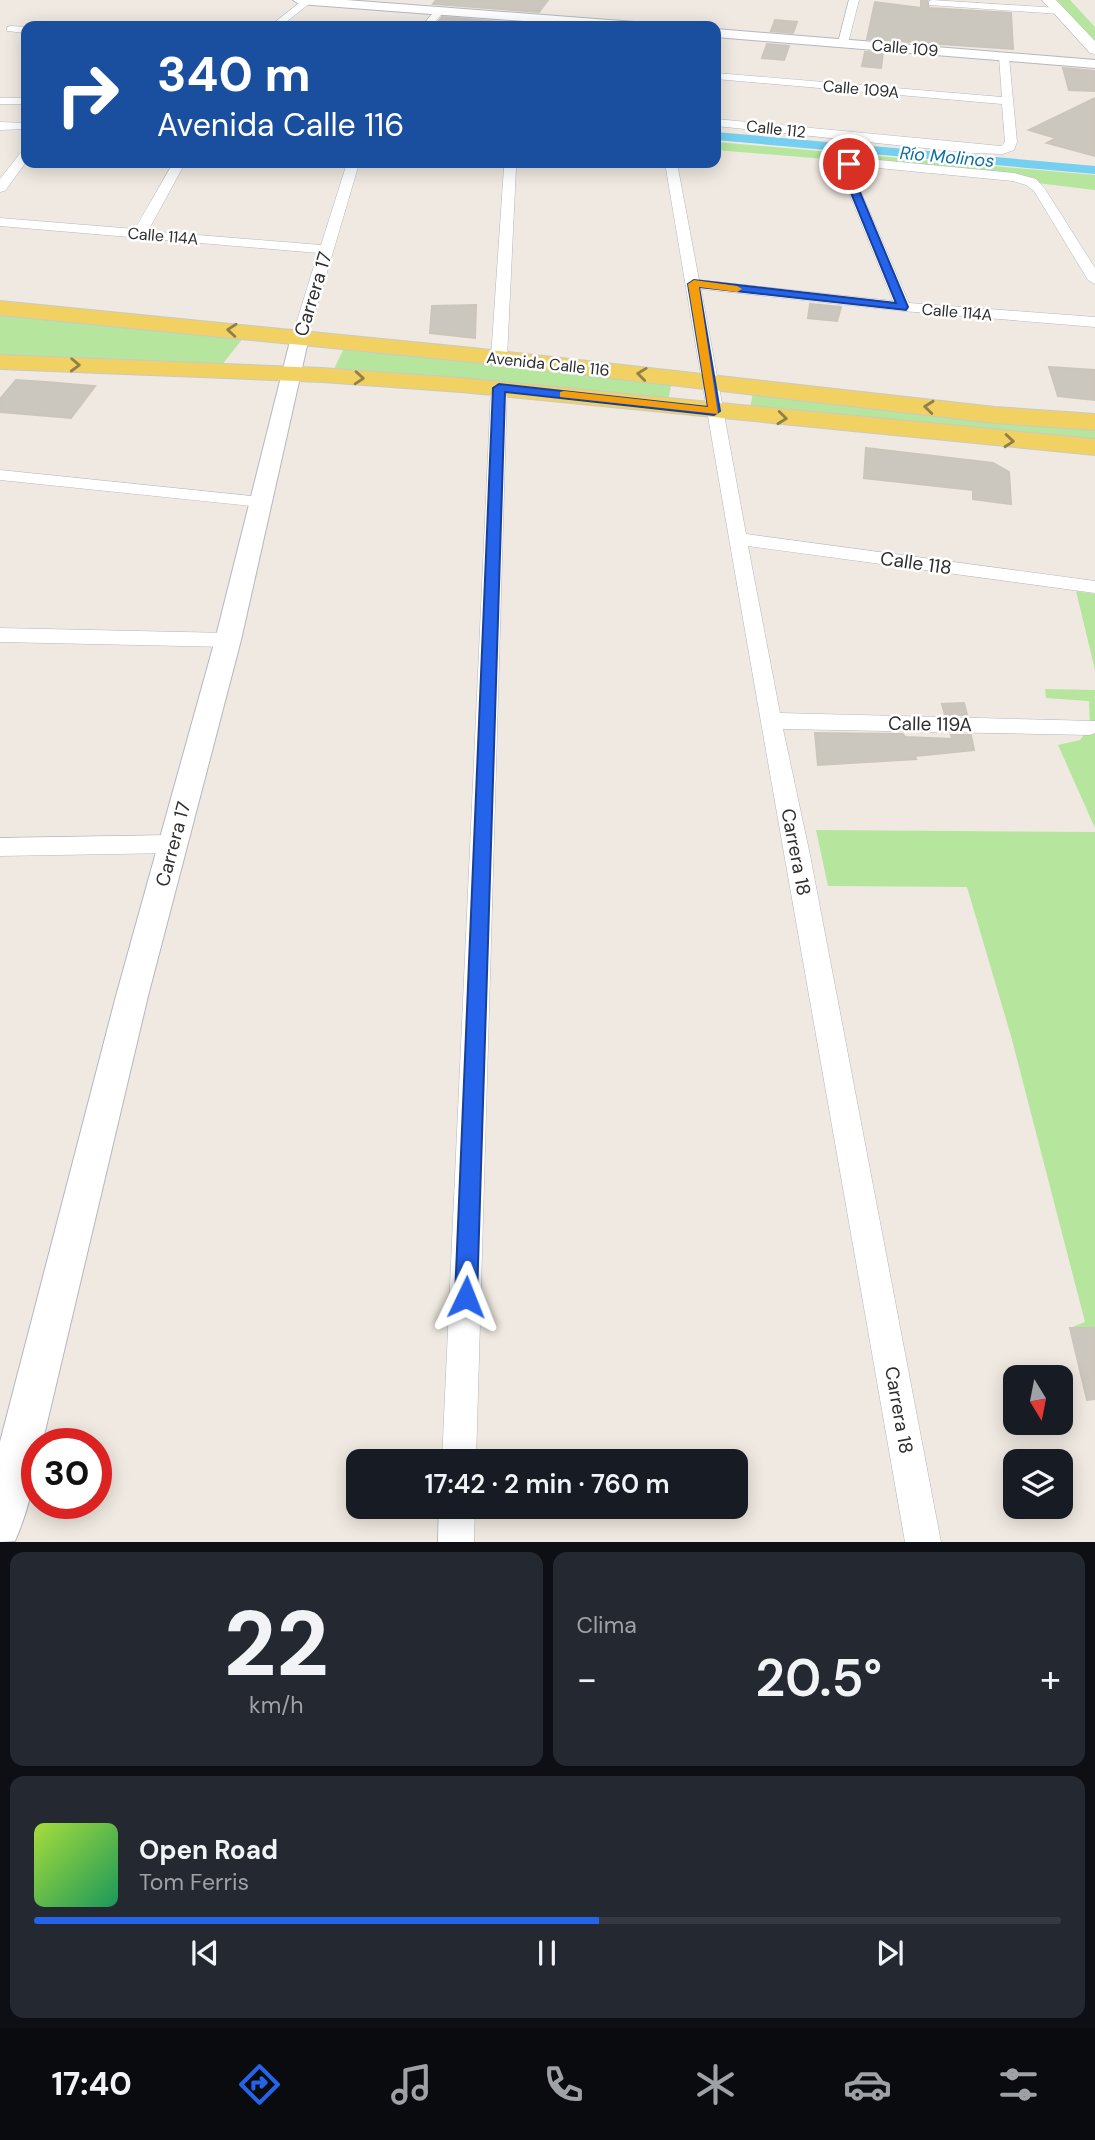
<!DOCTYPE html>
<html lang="es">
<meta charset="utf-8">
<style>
:root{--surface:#171b24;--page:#242831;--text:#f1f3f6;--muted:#9ea1a6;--line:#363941;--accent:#2563eb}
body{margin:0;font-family:"DM Sans",sans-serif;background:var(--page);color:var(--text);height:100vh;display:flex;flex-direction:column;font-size:26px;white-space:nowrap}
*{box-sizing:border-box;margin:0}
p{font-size:23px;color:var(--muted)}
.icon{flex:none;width:38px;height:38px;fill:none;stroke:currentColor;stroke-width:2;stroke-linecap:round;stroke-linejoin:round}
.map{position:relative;height:1542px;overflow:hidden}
.details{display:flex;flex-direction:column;gap:10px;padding:10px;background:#0d0f14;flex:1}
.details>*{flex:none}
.banner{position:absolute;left:21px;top:21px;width:700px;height:147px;border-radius:14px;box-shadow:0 4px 18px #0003;background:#1a4fa0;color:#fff;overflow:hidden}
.needle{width:46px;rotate:170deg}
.tools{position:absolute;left:1003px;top:1365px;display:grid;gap:14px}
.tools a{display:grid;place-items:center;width:70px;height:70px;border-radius:14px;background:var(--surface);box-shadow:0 4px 18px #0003;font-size:35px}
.speed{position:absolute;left:21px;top:1428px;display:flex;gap:14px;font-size:35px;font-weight:700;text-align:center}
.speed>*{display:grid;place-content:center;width:91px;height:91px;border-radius:50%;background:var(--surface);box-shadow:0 4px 18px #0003;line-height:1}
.speed .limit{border:10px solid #d22;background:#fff;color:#111}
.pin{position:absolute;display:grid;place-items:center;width:60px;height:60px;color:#fff;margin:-30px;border:4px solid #fff;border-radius:50%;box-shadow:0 2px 7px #0007}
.me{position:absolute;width:77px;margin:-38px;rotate:2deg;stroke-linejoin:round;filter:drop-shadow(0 0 5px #0008)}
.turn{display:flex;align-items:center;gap:24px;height:147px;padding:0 21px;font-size:32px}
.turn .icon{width:91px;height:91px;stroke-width:2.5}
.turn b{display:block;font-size:49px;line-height:60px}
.big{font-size:52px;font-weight:600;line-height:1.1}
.details .card{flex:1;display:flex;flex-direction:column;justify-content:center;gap:10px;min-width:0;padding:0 24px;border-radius:14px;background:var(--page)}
.details .dial{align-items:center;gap:0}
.dial b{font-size:91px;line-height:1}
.song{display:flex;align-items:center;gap:21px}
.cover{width:84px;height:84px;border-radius:10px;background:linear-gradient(135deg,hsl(80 70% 55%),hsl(150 70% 35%))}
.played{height:7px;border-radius:4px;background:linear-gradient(90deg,var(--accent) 55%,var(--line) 55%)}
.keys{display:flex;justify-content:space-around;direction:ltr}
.heat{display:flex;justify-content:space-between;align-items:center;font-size:38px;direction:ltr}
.details .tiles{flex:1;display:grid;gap:10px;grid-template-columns:1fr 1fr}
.card:last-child{grid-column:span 2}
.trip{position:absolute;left:346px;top:1449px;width:402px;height:70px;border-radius:14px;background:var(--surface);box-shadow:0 4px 18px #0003;font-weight:600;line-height:70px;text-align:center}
.tab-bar{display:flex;height:112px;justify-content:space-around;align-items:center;background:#090b0e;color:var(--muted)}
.tab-bar .icon{width:49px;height:49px}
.tab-bar .current{color:var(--accent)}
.tab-bar b{font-size:32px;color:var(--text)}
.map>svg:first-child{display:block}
</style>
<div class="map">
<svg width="1095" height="1542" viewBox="0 0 1095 1542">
<rect width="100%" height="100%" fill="#efe9e1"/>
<path fill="#b6e59e" d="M1055,0H1070L1095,27V44Z
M716,142L1095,175V190L862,162L716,150Z
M0,313L244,337L221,366L0,357Z
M345,346L672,381L668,401L333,371Z
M753,392L1095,426V442L750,409Z
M1076,591L1095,594V670Z
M1045,689L1095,690V828L1058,745L1080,740L1090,727L1089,701L1046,698Z
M816,830L1095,832V1328H1070L1085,1322L1011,1036L967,887L828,886Z"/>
<path fill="#75cff0" d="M716,132L1095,166V174L716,140Z"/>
<path fill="#cbc7bf" stroke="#cbc5ba" stroke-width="2" d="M436,0H548L539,12L433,4Z
M921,0H927L929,8L1011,13L1013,49L867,39L875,2L921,8Z
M442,17L529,24L527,26H435Z
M775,20L797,22L793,33L771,31Z
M767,44L789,46L784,60L762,58Z
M865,52L883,53L881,68L862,66Z
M1063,68L1095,71V91L1069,90Z
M1095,98V156L1047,143L1056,138L1029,130Z
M810,304L841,307L837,321L808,318Z
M476,305L475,338L430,333L432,306Z
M1049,367L1095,370V400L1058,396Z
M16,380L46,382L95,386L71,418L0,412V399Z
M866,448L993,463L1009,472L1011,504L973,499V490L864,478Z
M964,703L967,715H945L942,704Z
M815,733L903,734L905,737L952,739L951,735H971L974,750L915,756L916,759L818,765Z
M1070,1328H1095V1399L1087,1400Z"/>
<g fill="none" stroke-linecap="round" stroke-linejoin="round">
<defs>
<path id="minor" d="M303,0H314L281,26H270Z
M849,0H859L848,43L843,46L838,43Z
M932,0L1059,8L1064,11L1059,14L929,5V1Z
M437,8L445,10L432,26H422Z
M11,26L26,27V33L7,31V27Z
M1004,54L1009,57L1017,142L1014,150L1003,154L971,153L716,126V119L1001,146L1005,142L1002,104L716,79V73L1002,97L999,57Z
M0,98H26V104H0Z
M0,122L26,123V129L0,130Z
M26,150V162L5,191L0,192V179L22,151Z
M868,159L1014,173L1036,179L1045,189L1095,268V284L1088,280L1034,191L1026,185L1013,181L868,167L853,168L852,171L909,303L1095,317V327L903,311L701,289L746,534L1095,581V593L748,546L780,713L1095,721V733L1090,735L783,729L810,855L941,1542H905C825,1082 742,623 665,163H677L699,280L893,301L840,171L845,161Z
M173,163H185L148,231L321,245L347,163H536L530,167H516L507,358L499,363L491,358L504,167H358L308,337L300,342L292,337L318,253L0,226V218L135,229Z
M499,383L507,388L476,1461H442L491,388Z
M0,470L262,497L271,502L262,507L0,480Z
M0,628L228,633L235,635L238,640L235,645L228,647L0,642Z
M173,835L181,837L185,844L181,851L173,853L0,856V838Z
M439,1507H475L474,1542H438Z"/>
<path id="tertiary" d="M293,0H346L635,22L641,26H590L299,4Z
M716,29L1095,60V68L716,37Z
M300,331L309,337L241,640L148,996L42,1444H37C37,1476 28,1511 15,1541L0,1542V1442L116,996L215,640L291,337Z"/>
<path id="secondary" d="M1042,0H1056L1095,41V54L1090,53Z"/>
<path id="primary" d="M0,301L473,348L995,407L1095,414V430L995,423L473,362L0,315Z
M0,355L322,368L461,378L1095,439V455L461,392L322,382L0,369Z"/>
</defs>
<use href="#minor" stroke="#b4b7c1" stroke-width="1"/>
<use href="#tertiary" stroke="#b4b7c1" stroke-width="2"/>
<use href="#secondary" stroke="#b4b7c1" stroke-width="1"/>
<use href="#primary" stroke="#c9c9c9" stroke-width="2"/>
<use href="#minor" fill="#fff" fill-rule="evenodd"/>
<use href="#tertiary" fill="#fff" fill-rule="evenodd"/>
<use href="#secondary" fill="#fff" fill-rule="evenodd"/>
<use href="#primary" fill="#f2d163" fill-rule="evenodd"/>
</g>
<defs><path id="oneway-chevron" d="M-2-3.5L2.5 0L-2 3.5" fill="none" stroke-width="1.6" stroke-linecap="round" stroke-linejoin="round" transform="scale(1.75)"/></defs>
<g stroke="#908048">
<use href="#oneway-chevron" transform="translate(232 330) rotate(-175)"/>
<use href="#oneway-chevron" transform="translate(75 365) rotate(2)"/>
<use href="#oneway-chevron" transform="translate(642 374) rotate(-173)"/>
<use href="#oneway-chevron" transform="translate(359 378) rotate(4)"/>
<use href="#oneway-chevron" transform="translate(929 407) rotate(-174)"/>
<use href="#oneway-chevron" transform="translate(782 418) rotate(6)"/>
<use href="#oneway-chevron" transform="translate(1009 441) rotate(5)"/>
</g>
<path fill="#2563eb" stroke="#184099" stroke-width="2" d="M849,162L854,164L851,171L908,307L906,310L699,287L720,411L714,415L505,392L477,1297L474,1304L466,1308L458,1304L455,1297L493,388L499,384L708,407L688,284L694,280L896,303L842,171L843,165Z"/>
<path fill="#f59e0b" d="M694,280L737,286L742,289L737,292L699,287L718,414L560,397V392L564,391L708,407L688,284Z"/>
<g text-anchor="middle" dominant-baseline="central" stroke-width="5" stroke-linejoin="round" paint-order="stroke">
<g font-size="16" fill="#2e2e2e" stroke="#fff">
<text transform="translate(905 48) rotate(5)">Calle 109</text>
<text transform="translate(861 89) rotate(5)">Calle 109A</text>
<text transform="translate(776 129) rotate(6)">Calle 112</text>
<text transform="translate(163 236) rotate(5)">Calle 114A</text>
<text transform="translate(957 312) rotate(5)">Calle 114A</text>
<text transform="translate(548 364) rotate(6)">Avenida Calle 116</text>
</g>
<g font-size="18" font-style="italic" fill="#0d6fa3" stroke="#fff">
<text transform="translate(947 157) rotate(5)">Río Molinos</text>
</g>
<g font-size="19" fill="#2e2e2e" stroke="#fff">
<text transform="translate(313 294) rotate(-73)">Carrera 17</text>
<text transform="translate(916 563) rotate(8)">Calle 118</text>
<text transform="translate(930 724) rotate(1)">Calle 119A</text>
<text transform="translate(173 844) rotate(-75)">Carrera 17</text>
<text transform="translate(796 852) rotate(79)">Carrera 18</text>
<text transform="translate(899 1410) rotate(80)">Carrera 18</text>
</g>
</g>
</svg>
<div class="tools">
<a><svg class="needle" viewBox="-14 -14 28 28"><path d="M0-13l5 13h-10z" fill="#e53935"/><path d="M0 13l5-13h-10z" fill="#9ea1a6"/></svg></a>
<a><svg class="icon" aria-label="layers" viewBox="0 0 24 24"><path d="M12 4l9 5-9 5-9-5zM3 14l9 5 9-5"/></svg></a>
</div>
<div class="speed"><div class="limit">30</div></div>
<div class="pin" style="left:849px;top:164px;background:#d93025"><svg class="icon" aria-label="arrive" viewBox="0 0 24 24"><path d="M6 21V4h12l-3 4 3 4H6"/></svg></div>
<svg class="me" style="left:466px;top:1297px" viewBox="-20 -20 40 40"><path d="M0-17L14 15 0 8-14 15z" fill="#2563eb" stroke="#fff" stroke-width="4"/></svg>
<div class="trip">17:42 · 2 min · 760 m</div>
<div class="banner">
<div class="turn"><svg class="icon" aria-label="right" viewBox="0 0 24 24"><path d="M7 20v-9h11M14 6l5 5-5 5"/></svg><div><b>340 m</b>Avenida Calle 116</div></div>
</div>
</div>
<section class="details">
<div class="tiles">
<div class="card dial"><b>22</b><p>km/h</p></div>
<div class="card"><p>Clima</p>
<div class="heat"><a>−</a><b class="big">20.5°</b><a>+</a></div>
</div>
<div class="card">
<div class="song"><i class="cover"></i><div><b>Open Road</b><p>Tom Ferris</p></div></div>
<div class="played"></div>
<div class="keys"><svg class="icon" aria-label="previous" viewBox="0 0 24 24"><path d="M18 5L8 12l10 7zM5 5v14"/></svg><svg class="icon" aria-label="pause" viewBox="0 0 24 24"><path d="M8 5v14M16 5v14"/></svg><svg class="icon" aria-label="next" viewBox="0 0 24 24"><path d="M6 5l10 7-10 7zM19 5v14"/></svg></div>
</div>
</div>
</section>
<nav class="tab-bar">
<b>17:40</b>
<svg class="icon current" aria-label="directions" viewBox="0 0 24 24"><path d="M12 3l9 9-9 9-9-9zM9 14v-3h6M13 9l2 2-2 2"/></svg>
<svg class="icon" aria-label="music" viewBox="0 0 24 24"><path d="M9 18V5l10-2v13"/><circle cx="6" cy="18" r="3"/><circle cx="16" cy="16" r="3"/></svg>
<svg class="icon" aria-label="phone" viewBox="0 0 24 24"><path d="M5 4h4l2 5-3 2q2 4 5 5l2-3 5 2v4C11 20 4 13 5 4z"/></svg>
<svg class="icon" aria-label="climate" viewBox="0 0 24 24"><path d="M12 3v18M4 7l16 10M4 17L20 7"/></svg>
<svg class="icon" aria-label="car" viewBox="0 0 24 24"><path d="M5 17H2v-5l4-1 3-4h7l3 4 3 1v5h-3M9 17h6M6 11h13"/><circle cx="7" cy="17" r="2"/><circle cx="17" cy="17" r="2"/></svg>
<svg class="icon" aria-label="filters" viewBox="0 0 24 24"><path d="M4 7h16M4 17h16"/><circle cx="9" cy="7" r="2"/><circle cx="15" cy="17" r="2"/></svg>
</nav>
